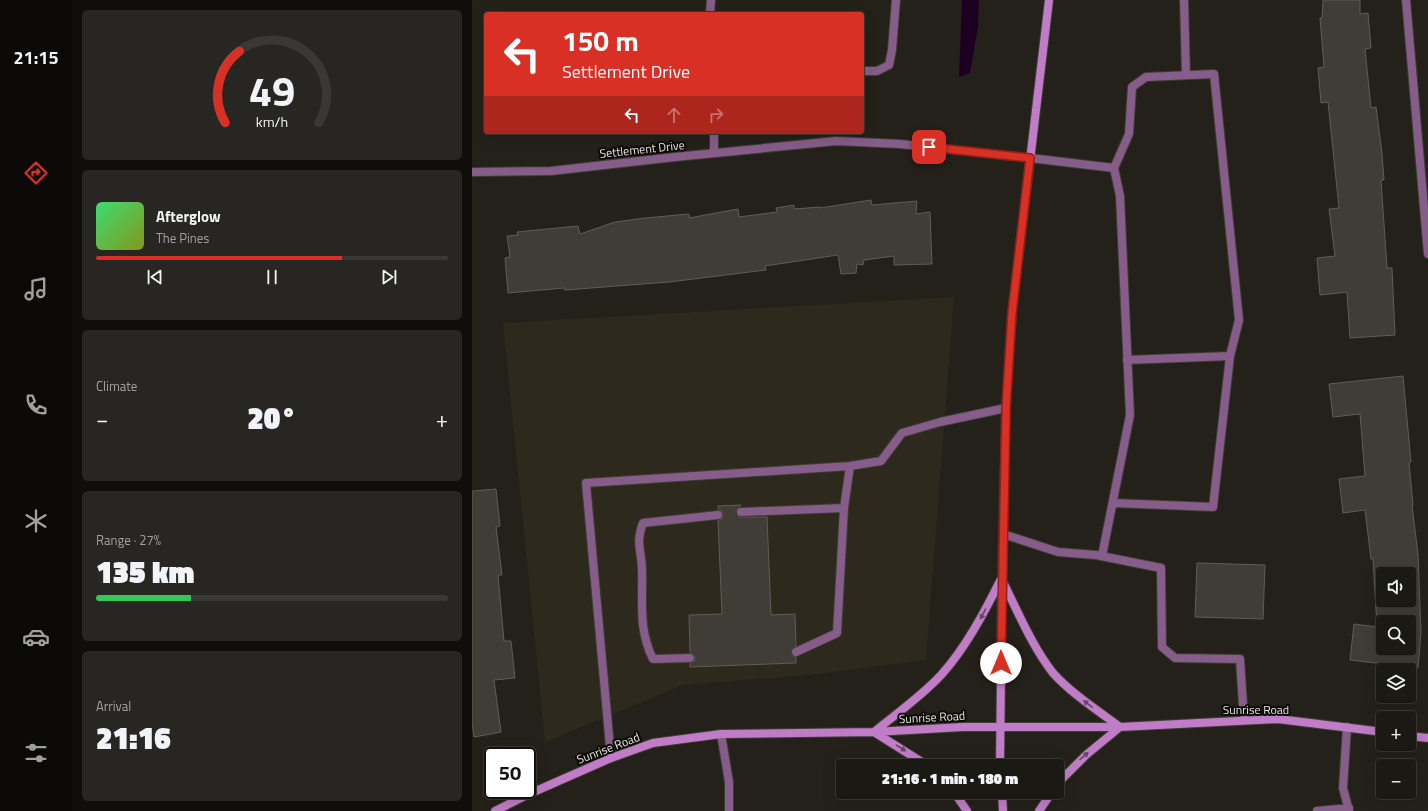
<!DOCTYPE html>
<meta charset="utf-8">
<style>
:root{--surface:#1b1914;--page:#282622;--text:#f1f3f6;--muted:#a0a0a0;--line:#393834;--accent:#d93025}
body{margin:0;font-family:"Titillium Web",sans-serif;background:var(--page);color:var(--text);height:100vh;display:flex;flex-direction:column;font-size:15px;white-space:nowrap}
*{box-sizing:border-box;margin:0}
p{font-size:13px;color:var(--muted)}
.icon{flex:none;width:22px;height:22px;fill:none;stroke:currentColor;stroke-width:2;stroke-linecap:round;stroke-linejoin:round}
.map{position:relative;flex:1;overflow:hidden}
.sheet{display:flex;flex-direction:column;gap:10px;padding:10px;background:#0f0e0b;width:400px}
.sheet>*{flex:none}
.guide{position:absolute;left:12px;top:12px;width:380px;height:122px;border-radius:4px;box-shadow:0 4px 16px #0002,0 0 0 1px var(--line);background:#d93025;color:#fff;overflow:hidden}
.tools{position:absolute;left:904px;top:567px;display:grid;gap:8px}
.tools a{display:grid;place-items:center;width:40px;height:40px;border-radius:4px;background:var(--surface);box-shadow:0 4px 16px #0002,0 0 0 1px var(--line);font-size:20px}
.speed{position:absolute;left:12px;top:747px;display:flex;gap:8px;font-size:20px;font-weight:700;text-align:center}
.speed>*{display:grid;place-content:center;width:52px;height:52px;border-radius:50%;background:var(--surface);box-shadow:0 4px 16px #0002,0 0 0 1px var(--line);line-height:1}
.speed .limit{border:2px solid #111;border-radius:6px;background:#fff;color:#111}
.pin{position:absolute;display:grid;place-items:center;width:34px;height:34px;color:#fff;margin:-17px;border-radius:8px;box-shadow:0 2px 6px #0006}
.me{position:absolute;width:44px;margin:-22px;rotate:0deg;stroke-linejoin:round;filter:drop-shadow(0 0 3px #0008)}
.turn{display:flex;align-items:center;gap:14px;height:84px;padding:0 12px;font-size:18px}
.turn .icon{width:52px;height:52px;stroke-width:2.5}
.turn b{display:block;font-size:28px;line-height:34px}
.lanes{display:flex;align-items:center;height:38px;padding:0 12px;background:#0003;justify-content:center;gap:20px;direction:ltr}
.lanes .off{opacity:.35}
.big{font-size:30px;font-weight:800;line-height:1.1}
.sheet .card{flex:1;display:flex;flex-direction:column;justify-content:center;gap:6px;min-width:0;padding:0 14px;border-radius:6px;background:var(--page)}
.sheet .dial{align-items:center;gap:0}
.dial svg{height:104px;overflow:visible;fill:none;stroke:var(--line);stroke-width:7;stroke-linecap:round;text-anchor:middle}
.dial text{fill:var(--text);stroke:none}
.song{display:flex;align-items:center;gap:12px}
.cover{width:48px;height:48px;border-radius:6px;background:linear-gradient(135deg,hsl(140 70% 55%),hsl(70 70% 35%))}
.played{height:4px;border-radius:2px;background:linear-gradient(90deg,var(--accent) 70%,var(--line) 70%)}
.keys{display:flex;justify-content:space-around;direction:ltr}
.heat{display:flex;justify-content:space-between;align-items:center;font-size:22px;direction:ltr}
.charge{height:6px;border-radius:3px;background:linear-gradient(90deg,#34c759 27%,var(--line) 0)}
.trip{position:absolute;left:364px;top:759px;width:228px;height:40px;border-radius:4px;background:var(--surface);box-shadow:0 4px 16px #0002,0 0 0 1px var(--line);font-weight:800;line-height:40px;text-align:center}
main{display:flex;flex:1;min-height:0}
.tab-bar{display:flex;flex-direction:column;width:72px;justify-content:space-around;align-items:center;background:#0b0a08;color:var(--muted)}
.tab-bar .icon{width:28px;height:28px}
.tab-bar .selected{color:var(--accent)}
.tab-bar b{font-size:18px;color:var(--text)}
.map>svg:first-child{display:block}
</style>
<main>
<nav class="tab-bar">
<b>21:15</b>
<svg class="icon selected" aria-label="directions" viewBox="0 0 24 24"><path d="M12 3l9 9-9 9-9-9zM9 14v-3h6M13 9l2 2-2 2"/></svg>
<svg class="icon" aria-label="music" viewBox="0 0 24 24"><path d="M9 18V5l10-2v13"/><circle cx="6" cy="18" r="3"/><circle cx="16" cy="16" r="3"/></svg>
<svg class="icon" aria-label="phone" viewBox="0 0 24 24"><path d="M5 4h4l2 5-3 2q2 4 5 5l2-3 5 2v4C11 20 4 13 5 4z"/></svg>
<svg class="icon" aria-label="climate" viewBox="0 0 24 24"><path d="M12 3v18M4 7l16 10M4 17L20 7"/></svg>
<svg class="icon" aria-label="car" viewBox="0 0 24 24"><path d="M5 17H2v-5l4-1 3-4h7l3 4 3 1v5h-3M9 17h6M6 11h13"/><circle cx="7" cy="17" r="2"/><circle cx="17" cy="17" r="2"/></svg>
<svg class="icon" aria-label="filters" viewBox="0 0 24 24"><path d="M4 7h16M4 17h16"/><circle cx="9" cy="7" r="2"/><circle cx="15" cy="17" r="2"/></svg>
</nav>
<section class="sheet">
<div class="card dial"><svg viewBox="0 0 100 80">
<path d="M14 69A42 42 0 1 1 86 69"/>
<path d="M14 69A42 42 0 0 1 25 14" stroke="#d93025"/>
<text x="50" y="56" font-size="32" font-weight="700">49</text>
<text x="50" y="72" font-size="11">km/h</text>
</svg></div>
<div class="card">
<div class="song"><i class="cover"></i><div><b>Afterglow</b><p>The Pines</p></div></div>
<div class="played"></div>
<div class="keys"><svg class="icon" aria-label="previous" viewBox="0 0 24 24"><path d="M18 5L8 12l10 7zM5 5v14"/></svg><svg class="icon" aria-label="pause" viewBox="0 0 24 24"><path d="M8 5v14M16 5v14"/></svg><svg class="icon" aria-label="next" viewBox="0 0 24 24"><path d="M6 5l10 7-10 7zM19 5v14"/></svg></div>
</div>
<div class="card"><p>Climate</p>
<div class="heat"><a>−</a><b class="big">20°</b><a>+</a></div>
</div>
<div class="card"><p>Range · 27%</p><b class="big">135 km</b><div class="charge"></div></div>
<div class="card"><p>Arrival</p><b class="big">21:16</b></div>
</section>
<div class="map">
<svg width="956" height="811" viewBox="0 0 956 811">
<rect width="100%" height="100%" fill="#24211a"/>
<path fill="#2d291c" d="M482,297L454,660L338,675L211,685L73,742L31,323Z"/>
<path fill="#1d0021" d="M490,0H507L506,27L498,73L487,77Z"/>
<path fill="#403d36" stroke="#5f5d55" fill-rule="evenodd" d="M851,0H888V14L896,13L899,48L893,49L899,108L904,107L910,153L912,180H909L915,268H920L923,335L878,338L875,292L848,295L845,258L863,256L857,209L867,208L856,102L849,103L846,68L852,67L848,18H850Z
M399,200L400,205L445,201L444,214L458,212L460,264L422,265V256L392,260L391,265L385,264L384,273L369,274L366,255L293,266L294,270L197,282L93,290L92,288L36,293L33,258L38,257L35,236L46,235L45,232L106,226L108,234L143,222L173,218L217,214V218L266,209L267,217L305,212L304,208L322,205V209L348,207V208Z
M931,376L939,462L937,463L941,505H940L946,554L949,633L946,668L878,660L882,624L905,627L901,559H899L893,510L871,513L867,479L893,476L888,414L861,417L857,384ZM911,574H937V600H911ZM911,622H937V648H911Z
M24,489L28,526L24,527L30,575H26L32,641H39L43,678L22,680L29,732L2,737L0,722V491Z
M269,505L264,512L267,517H295L299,615L323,614L324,646L319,652L321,656L324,657V663L218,667V663L223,661V657L218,652L217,615L250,614L246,520L250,519L251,515L250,511L246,510V506Z
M725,563L793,565L791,619L723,617Z"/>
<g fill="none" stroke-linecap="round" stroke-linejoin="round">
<defs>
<path id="service" d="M712,0L714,75
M238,14L239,0
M390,71H405L417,65L420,50L424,0
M242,132V153
M558,158L642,168L648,196L658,415L630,556
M642,168L657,134L660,87L674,77L742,74L767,320L758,356L655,360
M641,503L741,507L758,356
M269,512L372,508
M531,534L586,552L624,555L689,568L690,647L703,658L768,659L772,720
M324,652L365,633L372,508L378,466
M218,658L181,659C166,629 171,603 170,571C170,551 163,544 171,523L246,515
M875,727L871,788L877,811
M249,734L257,782V811
M139,758L114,483L378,466L409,461L430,433L468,422L534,408
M845,811L877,808"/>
<path id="minor" d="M934,0L956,254"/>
<path id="tertiary" d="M0,172L79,171L203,157L364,141L428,144L558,158"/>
<path id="secondary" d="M531,582C546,612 560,646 581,673C600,694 625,710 648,727L614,755L585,784
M402,732C425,713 450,696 470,674C494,647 512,613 528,581
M402,732L456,766
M937,736L956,738
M528,766L530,579L534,408L540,313L577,0
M482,792L495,811
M530,792L531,811
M23,811L57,794L139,758L181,743L249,734L402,732L491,727H648L806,719L911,732
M567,811L580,792"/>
</defs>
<use href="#service" stroke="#3f3c36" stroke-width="10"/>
<use href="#minor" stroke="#3f3c36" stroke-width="10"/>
<use href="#tertiary" stroke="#3f3c36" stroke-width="10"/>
<use href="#secondary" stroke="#3f3c36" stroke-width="10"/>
<use href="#service" stroke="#865c89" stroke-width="8"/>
<use href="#minor" stroke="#865c89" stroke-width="8"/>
<use href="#tertiary" stroke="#865c89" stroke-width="8"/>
<use href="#secondary" stroke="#c07cc6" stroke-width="8"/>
</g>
<defs><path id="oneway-solid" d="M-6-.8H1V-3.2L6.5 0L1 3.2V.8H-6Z"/></defs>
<g fill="#664467">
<use href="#oneway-solid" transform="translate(511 614) rotate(118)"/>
<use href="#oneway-solid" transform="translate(616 704) rotate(-142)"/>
<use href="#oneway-solid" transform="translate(429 748) rotate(32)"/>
<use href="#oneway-solid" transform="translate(612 756) rotate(-42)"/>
</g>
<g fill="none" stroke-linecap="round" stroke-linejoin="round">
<defs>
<path id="route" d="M457,147L558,158L540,313L534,408L529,663"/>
</defs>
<use href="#route" stroke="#8d1f18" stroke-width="10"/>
<use href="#route" stroke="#d93025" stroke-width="7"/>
</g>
<g text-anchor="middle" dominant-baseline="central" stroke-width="4" stroke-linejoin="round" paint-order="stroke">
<g font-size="12" fill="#e5e4df" stroke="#0c0b08">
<text transform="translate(170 149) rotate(-6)">Settlement Drive</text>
<text x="784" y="709">Sunrise Road</text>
<text transform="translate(460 717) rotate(-3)">Sunrise Road</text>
<text transform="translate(136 748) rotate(-21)">Sunrise Road</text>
</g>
</g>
</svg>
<div class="tools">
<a><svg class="icon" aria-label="sound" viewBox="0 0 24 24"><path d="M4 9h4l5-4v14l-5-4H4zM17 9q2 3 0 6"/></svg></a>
<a><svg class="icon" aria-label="search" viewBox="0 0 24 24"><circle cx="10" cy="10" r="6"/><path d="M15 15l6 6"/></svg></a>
<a><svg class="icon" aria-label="layers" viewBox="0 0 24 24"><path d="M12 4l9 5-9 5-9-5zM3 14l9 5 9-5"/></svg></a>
<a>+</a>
<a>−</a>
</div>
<div class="speed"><div class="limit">50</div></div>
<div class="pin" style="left:457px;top:147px;background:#d93025"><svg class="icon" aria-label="arrive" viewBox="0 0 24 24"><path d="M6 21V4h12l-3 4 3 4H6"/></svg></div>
<svg class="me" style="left:529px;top:663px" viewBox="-20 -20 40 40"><circle r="19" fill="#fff"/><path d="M0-13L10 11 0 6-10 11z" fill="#d93025"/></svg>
<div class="trip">21:16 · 1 min · 180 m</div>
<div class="guide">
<div class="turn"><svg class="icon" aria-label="left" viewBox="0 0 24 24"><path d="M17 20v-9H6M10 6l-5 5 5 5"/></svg><div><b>150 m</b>Settlement Drive</div></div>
<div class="lanes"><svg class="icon" aria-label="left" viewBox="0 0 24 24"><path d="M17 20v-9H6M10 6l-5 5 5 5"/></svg><svg class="icon off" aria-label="ahead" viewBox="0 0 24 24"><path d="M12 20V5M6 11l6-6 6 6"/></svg><svg class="icon off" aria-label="right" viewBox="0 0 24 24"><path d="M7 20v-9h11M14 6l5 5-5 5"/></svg></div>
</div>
</div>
</main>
